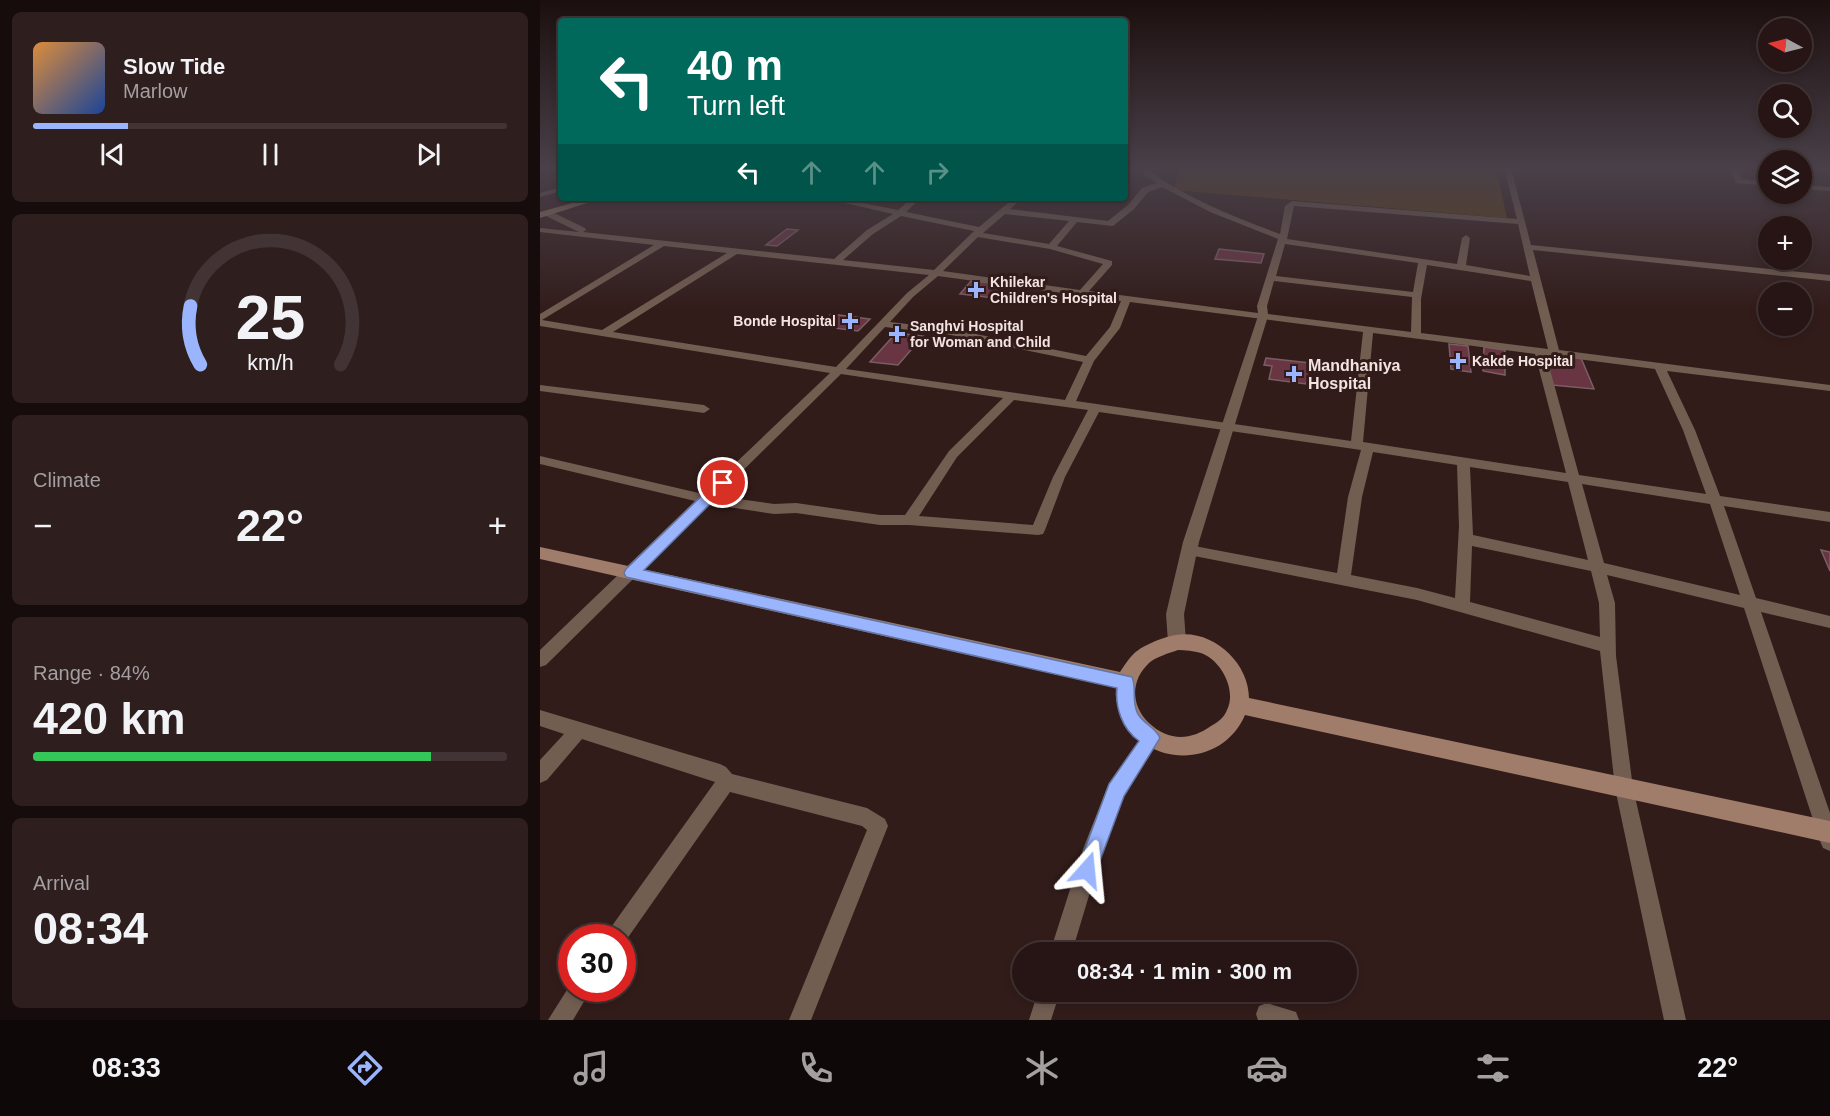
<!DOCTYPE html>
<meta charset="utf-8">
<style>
:root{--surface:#261514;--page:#2e1e1d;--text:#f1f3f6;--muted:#a49fa0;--line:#423434;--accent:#9ab5fd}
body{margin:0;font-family:Helvetica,sans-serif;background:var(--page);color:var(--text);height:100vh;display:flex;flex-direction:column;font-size:22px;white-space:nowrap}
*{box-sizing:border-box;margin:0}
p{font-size:20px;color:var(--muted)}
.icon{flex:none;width:33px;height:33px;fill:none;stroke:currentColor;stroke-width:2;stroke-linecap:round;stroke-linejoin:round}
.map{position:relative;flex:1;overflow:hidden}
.sheet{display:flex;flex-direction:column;gap:12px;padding:12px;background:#150c0b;width:540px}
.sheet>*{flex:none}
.banner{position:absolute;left:18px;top:18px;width:570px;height:183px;border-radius:6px;box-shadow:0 3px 9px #0003,0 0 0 2px var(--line);background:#00695c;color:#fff;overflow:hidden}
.needle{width:39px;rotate:277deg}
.tools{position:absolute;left:1218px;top:18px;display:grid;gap:12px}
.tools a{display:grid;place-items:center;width:54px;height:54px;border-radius:50%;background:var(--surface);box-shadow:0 3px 9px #0003,0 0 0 2px var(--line);font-size:30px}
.speed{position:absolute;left:18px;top:924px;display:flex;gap:12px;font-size:30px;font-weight:700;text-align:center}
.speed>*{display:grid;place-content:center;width:78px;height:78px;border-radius:50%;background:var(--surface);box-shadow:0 3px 9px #0003,0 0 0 2px var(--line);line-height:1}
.speed .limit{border:9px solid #d22;background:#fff;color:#111}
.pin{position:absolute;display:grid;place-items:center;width:51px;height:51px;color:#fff;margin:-26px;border:3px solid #fff;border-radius:50%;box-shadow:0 2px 6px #0007}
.me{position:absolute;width:66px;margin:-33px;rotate:18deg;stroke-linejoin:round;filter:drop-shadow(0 0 4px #0008)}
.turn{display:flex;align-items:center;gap:21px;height:126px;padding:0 30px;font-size:27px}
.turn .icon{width:78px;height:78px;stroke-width:2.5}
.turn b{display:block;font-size:42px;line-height:51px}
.lanes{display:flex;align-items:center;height:57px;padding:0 30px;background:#0003;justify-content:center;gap:30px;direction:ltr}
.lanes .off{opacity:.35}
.big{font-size:45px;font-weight:700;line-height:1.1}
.sheet .tile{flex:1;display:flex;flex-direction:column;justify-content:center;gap:9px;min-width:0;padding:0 21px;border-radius:9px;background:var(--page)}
.sheet .dial{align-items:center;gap:0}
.dial svg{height:156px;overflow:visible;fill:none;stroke:var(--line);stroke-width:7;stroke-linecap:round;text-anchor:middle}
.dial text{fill:var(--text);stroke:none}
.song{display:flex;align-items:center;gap:18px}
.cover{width:72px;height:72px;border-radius:9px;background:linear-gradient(135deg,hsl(30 70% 55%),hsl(220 70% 35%))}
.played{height:6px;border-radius:3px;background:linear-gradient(90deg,var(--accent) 20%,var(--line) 20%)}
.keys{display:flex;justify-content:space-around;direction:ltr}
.heat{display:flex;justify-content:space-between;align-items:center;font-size:33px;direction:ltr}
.charge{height:9px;border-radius:4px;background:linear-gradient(90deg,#34c759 84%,var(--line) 0)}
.trip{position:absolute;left:472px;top:942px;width:345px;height:60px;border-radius:30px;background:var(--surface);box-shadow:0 3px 9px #0003,0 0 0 2px var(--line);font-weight:700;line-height:60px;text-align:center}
.tabs{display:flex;height:96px;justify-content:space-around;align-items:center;background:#0f0808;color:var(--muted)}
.tabs .icon{width:42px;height:42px}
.tabs .active{color:var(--accent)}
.tabs b{font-size:27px;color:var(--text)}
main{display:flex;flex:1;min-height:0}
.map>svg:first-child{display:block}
</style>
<main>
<section class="sheet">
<div class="tile">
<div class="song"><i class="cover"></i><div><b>Slow Tide</b><p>Marlow</p></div></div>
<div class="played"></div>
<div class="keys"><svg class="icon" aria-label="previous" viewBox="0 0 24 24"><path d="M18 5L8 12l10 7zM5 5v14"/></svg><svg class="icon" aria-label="pause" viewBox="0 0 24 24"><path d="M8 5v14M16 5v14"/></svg><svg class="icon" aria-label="next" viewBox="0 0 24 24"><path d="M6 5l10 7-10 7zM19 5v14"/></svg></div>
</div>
<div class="tile dial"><svg viewBox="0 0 100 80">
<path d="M14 69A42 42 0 1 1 86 69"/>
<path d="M14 69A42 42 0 0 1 9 39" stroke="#9ab5fd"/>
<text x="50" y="56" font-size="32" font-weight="700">25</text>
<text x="50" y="72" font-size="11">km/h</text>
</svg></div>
<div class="tile"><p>Climate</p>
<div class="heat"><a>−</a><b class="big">22°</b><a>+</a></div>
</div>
<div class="tile"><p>Range · 84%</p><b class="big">420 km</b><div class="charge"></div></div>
<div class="tile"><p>Arrival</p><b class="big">08:34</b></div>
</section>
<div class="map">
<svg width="1290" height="1020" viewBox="0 0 1290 1020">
<rect width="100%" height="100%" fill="#321c1a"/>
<path fill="#5c3e0d" d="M639,168H956L967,218L634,190Z"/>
<path fill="#693543" stroke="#795f65" stroke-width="1.5" d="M247,229L258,230L237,246L226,245Z
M679,249L724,254L721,263L675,259Z
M431,281L464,284L454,298L420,294Z
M291,314L330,319L318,331L278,326Z
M356,333L383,336L358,365L330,362Z
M909,344L928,346L931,372L911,369Z
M944,347L965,350V375L943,371Z
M1001,355L1041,358L1054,389L1012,385Z
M726,358L770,363L766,384L729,379L732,366L724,365Z
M1281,550L1290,552V571Z"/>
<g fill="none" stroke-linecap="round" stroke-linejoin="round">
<path fill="#725d51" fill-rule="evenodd" d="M14,168H21V173Z
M603,168H611V172C650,200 695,217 740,234L745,206L752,201L977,219L964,168H971L991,245L1290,275V281L993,250L1019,350L1290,385V391L1127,371L1155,430L1180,496L1290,512V522L1184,506L1216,598L1290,616V628L1221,612L1290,813V851L1283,848L1280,841L1204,608L1067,575L1075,603L1076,656L1093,788L1146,1020H1124L1075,788L1060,651L877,600L644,554L642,550L644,546L649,545L797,573L808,497L821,450L559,412L525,477L505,530L503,534L498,535L369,525H340L256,513L234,514L169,504L6,665L0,667V650L155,501L0,464V456L163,494L290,373L0,326V314L114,245L0,232V228L39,232L4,215V211H10L45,228L46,230L43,232L294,259L327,230L353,214L283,198H298L358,210L372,198H381L366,212L439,227L474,198H483L470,209L568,221L588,205L602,188L617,183L604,175ZM622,187L670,212L738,239L717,306L718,313L549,291L572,265V261L517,246L537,222L573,226L594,209L608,192ZM754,206L978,224L990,276L926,265L930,238L926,235L922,238L917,264L747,239ZM465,214L529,221L509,244L443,233ZM361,216L434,231L394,270L303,260L333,234ZM438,237L510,249L563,264L540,290L403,271ZM745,244L878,263L873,292L736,276ZM124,246L187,253L62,330L2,320ZM197,254L389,275L367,293L296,367L73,332ZM887,265L991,281L1008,349L881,333V299ZM398,276L581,301L570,327L546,356L411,329L350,322L373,297ZM734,281L872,297L871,332L728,314L727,306ZM590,302L823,332L811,441L536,401L554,361L580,328ZM345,327L411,335L543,362L525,400L306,369ZM833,333L995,354L1026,473L823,442ZM1006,355L1115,369L1143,430L1166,494L1039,475ZM301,374L463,398L409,451L365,515H340L256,503L234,504L177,496ZM474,400L548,410L513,477L493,525L379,516L417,457ZM833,452L917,465L919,526L915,598L877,588L811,575L822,497ZM930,467L1028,482L1048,560L933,535ZM1042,484L1170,504L1200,595L1064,563ZM932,546L1051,571L1059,603L1060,637L930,602Z
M1190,168H1197L1202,179L1228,182V186L1196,183Z
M1271,168H1290V172Z
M1262,185L1290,187V191L1262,189Z
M21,187V191L0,197V193Z
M0,385L164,405L170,409L164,413L0,391Z
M0,710L180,764L186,767L192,774L327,808L345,819L348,826L271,1020H249L327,830L322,826L190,792L82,946V938H66L69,930L175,782L42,739L7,780L0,783V760L24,734L0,726Z
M611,730L617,732L620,738L583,796L563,849L532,952H510L543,849L569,783L605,732Z
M32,982V988H52L33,1020H8Z
M498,992H520L511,1020H489Z
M727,1003L756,1012L759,1020H718L716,1014L719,1006Z"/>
<path fill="#725d51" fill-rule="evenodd" d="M723,313L728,316L659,542L644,614L646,642L643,647L637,650L631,647L628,642L626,614L643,542L718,316Z"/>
<path fill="#a07d6a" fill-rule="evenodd" d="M50,198H63L0,218V212Z
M0,547L580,672C584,666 591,655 597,651C606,644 626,636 636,635C673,629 709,663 709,698L1290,821V843L705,715C682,769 604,769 582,715C577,705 575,699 576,688L0,559ZM638,650C645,650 654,651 661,653C681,660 697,690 687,710C684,718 678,722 671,726C650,741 628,741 609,723C591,706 590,681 609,663C616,657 629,653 638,650Z"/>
</g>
<linearGradient id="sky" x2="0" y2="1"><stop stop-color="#1c0f0e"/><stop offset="0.54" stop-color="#494049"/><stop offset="1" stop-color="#494049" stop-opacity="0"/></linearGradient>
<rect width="1290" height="311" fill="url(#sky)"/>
<path fill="#9ab5fd" stroke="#6476a4" stroke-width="1.5" d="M183,479L187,480L189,483L187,487L104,570L592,677C597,688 591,702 598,714C604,724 616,728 620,738L584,796L554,877L547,880L540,877L537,870L569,784L599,741C582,729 575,707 577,688L86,577L84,573L86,569L178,480Z"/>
<g fill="#9ab5fd" stroke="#321c1a" stroke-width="2">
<path d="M433 281h6v6h6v6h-6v6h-6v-6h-6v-6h6z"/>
<path d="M307 312h6v6h6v6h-6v6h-6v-6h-6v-6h6z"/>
<path d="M354 325h6v6h6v6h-6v6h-6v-6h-6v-6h6z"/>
<path d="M915 352h6v6h6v6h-6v6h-6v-6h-6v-6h6z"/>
<path d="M751 365h6v6h6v6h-6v6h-6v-6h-6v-6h6z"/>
</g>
<g text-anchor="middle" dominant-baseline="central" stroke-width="6" stroke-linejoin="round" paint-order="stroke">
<g font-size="14" font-weight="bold" fill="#f3e3e1" stroke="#321c1a" text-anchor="start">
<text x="450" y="282">Khilekar<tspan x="450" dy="16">Children's Hospital</tspan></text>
<text x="296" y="321" text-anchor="end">Bonde Hospital</text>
<text x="370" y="326">Sanghvi Hospital<tspan x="370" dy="16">for Woman and Child</tspan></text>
<text x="932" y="361">Kakde Hospital</text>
</g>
<g font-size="16" font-weight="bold" fill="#f3e3e1" stroke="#321c1a" text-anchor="start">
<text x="768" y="365">Mandhaniya<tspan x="768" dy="18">Hospital</tspan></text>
</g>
</g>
</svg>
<div class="tools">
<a><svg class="needle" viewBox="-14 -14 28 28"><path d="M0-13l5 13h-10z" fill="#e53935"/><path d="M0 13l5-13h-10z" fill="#a49fa0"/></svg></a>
<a><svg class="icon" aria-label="search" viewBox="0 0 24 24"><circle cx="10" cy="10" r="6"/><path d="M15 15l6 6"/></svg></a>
<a><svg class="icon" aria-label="layers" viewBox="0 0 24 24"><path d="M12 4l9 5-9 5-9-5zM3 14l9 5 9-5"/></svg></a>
<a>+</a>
<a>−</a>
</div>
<div class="speed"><div class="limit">30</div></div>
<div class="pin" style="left:183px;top:483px;background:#d93025"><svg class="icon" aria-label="arrive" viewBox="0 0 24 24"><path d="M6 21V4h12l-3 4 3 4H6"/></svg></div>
<svg class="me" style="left:547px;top:870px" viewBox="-20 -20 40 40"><path d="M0-17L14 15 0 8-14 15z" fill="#9ab5fd" stroke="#fff" stroke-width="4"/></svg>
<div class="trip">08:34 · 1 min · 300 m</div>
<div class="banner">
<div class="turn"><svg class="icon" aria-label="left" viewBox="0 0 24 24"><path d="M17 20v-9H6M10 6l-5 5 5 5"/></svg><div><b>40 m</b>Turn left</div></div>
<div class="lanes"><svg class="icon" aria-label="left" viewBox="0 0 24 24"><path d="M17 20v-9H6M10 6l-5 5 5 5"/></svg><svg class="icon off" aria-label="ahead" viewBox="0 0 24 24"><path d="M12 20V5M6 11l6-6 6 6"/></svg><svg class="icon off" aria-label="ahead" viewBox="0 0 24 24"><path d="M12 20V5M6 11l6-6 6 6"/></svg><svg class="icon off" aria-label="right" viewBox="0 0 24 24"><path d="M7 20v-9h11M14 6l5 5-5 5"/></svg></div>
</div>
</div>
</main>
<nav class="tabs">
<b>08:33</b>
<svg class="icon active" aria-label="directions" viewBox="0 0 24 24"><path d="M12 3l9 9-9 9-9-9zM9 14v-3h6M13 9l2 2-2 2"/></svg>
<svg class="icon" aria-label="music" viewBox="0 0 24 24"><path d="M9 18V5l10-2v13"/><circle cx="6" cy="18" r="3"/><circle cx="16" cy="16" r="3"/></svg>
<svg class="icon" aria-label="phone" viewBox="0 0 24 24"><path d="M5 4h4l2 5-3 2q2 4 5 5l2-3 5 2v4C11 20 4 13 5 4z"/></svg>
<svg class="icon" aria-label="climate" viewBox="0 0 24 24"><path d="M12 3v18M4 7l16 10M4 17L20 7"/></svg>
<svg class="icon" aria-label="car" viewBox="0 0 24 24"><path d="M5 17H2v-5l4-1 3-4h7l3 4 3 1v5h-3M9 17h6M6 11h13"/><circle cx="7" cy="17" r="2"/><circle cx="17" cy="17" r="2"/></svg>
<svg class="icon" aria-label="filters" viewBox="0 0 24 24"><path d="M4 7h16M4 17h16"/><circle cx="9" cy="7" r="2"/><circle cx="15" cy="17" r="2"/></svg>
<b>22°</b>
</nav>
